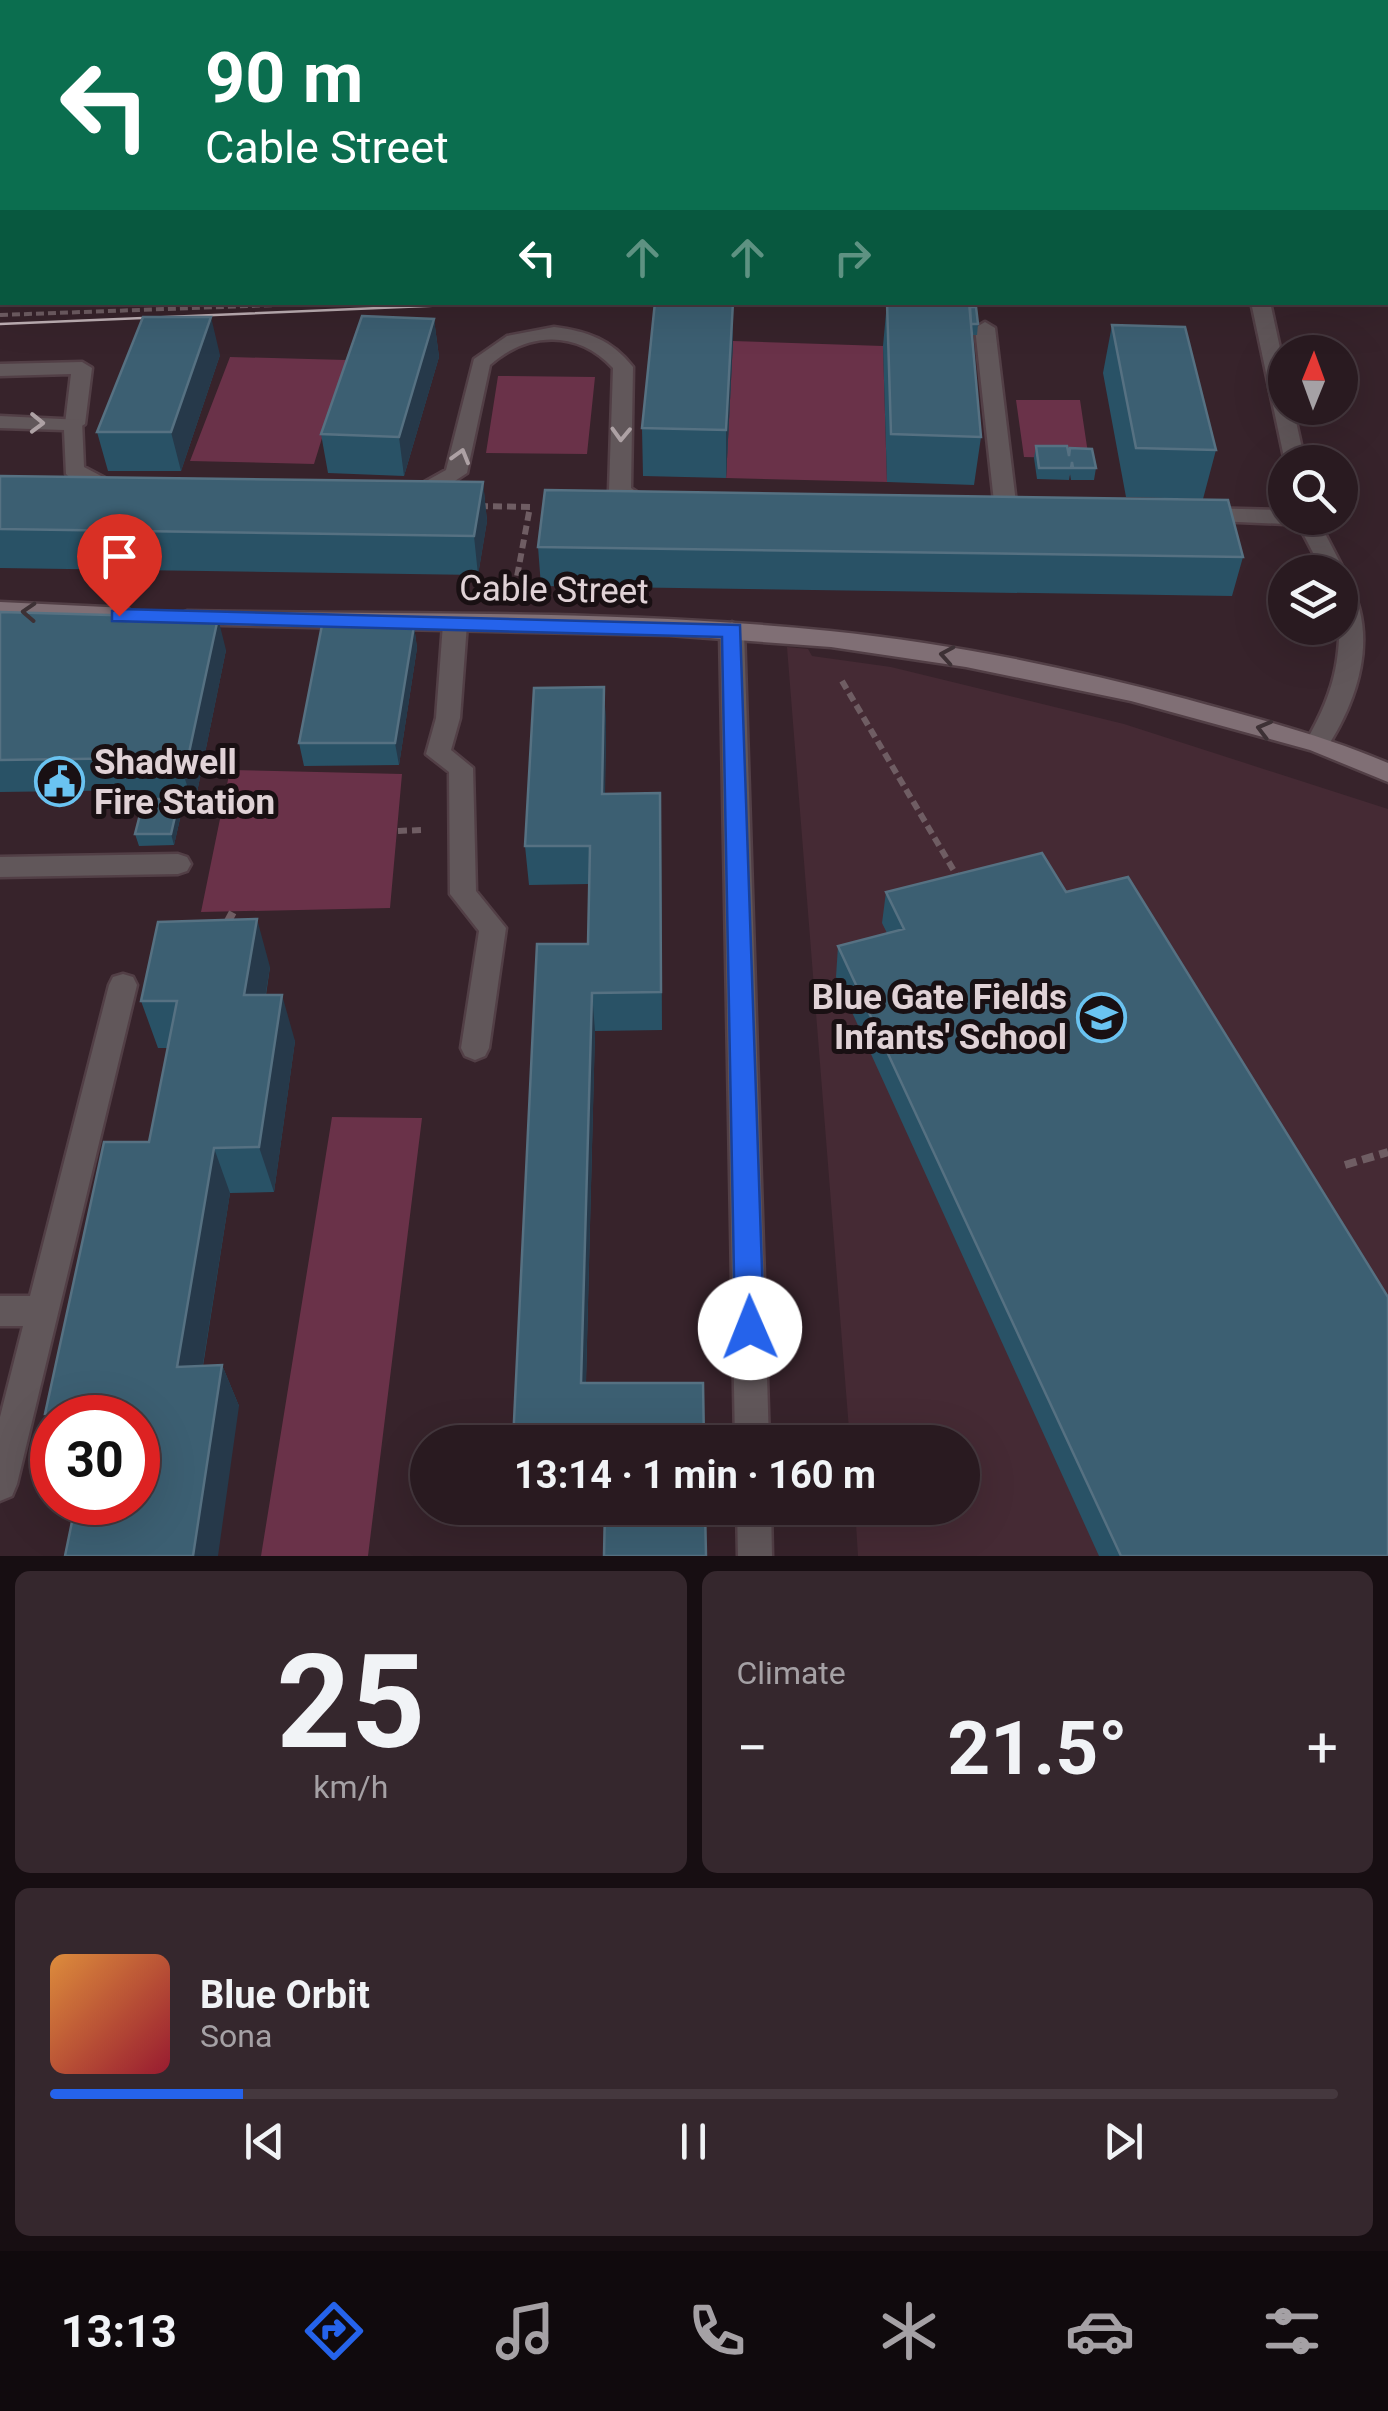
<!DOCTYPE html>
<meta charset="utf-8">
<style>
:root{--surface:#291a20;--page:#35272d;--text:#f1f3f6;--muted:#a5a1a5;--line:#45383e;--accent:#2563eb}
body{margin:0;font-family:Roboto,sans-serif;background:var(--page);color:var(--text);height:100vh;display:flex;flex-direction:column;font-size:38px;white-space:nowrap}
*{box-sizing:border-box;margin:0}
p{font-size:32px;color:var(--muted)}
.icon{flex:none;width:55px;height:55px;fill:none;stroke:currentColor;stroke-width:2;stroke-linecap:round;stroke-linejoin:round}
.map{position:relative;height:1556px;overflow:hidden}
.side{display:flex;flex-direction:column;gap:15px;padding:15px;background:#170e12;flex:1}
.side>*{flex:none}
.top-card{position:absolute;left:0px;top:0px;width:1390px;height:305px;box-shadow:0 10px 40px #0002,0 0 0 2px var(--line);background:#0b6e4f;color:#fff;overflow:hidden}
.needle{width:65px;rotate:1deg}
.fabs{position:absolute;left:1268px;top:335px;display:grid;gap:20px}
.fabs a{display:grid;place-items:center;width:90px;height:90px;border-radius:50%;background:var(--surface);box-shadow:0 10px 40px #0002,0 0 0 2px var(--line);font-size:50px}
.speed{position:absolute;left:30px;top:1395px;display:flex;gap:20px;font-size:50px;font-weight:700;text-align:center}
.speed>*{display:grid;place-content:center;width:130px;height:130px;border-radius:50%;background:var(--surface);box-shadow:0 10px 40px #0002,0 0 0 2px var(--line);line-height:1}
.speed .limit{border:15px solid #d22;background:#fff;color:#111}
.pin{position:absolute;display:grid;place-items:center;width:85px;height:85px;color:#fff;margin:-102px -42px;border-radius:50% 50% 50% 0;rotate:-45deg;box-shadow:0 0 10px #0007}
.pin .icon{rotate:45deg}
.me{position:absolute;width:110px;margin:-55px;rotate:359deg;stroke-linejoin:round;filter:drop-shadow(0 0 8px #0008)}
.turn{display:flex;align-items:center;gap:35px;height:210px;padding:0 40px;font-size:45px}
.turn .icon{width:130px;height:130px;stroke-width:2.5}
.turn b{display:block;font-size:70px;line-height:85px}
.lanes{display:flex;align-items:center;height:95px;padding:0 40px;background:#0003;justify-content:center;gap:50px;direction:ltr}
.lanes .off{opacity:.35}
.big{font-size:75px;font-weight:700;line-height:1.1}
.side .tile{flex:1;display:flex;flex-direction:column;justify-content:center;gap:15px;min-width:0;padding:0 35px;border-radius:15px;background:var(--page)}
.side .dial{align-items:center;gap:0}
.dial b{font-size:130px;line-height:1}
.song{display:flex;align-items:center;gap:30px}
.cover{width:120px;height:120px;border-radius:15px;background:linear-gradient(135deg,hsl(30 70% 55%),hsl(350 70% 35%))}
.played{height:10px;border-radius:5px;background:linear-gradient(90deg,var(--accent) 15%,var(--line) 15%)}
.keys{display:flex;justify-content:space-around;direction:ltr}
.heat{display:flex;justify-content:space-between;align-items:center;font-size:55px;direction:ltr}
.side .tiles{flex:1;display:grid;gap:15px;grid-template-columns:1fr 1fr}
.tile:last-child{grid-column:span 2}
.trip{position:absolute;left:410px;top:1425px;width:570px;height:100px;border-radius:50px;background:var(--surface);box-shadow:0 10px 40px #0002,0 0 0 2px var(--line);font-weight:700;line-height:100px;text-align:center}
.menu{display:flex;height:160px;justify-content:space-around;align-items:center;background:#100a0d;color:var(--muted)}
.menu .icon{width:70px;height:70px}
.menu .selected{color:var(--accent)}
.menu b{font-size:45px;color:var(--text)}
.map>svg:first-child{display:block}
</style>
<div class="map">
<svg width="1388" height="1556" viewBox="0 0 1388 1556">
<rect width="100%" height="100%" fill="#37232b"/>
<path fill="#452a34" d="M787,647L808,649L812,656L891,667L1124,724L1388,809V1556H858L855,1508H962V1442H850Z"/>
<path fill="#6a3249" d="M733,341L883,346L887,482L726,478Z
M230,357L346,360L314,464L190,461Z
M498,376L595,377L587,454L486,453Z
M1016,400H1080L1089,460L1069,476L1065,458L1024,457Z
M230,770L402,774L390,908L201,912Z
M332,1117L422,1118L368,1556H261Z"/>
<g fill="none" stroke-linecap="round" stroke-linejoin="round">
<defs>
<path id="lane" d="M784,0H800V2H785Z
M976,0H992V2H977Z
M985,322L995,328L1017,511L1006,518L995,511L975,328Z
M82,362L92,368L85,424L75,430L65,424L71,374L0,376V364Z
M178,854L187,857L191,864L187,871L178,874L0,877V857Z"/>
<path id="street" d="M1178,0H1194L1195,2H1180Z
M1309,0H1325L1326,2H1311Z
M0,164H2V174H0Z
M1251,302H1270L1285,371V408H1293L1305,462H1285Z
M554,327C587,331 612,340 633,367L631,488L643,496L660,500L663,505L660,510L628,507L609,490L613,368C578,330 528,331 490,365L467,473L426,500H410L407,495L410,490L446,470L474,359L507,336Z
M0,416L82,420L84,467L124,488L113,495L76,483L66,474L64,430L0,428Z
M1201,508L1285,510V518H1317L1345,572L1340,578V572H1323L1295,518L1285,524L1193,520L1190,515Z
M1340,579L1348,581C1379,636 1358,700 1326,749L1317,752L1305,743C1342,680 1340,649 1340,579Z
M455,616L467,624L460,718L451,750L473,768L476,891L506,928L489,1048L485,1056L475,1060L465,1056L461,1048L479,931L450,894L449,772L426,754L436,718L443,624Z
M732,622L744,630L769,1442H735L720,630Z
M123,974L133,977L137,985L17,1484L12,1496L0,1501V1417L23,1326H0V1296H30L109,985L113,977Z
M737,1508H771L772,1556H738Z"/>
<path id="secondary" d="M0,602L127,608L138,616L127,624L0,618Z
M187,611C401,615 617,609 830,631C949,643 1070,668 1186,699C1255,718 1322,735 1388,763V782L1310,750L1131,701L966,667L831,647L669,635L179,624L176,619L179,614Z"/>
</defs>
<use href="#lane" stroke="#523f46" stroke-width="5"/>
<use href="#street" stroke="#523f46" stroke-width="5"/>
<use href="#secondary" stroke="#523f46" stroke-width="5"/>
<path stroke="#6f5d63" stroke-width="4" stroke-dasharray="8 4" stroke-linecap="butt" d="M0,315L359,302"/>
<path stroke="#6f5d63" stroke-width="6" stroke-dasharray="9 5" stroke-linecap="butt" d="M479,506L530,507L516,582
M842,681L960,881
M398,831L421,830"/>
<path stroke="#6f5d63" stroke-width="8" stroke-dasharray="12 6" stroke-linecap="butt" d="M227,923L234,910
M1345,1165L1388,1152"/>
<use href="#lane" fill="#61575a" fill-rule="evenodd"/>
<use href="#street" fill="#61575a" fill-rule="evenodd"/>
<use href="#secondary" fill="#806f75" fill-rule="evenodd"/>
<path stroke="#beafb4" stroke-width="2.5" d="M0,324L520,302"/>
</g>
<path fill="#295266" d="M0,0L244,2H2V159H0Z
M1378,0H1388V27V2H1379Z
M2,178V246H0V183Z
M887,302L970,307L978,324L977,335H972L981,437L974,485L887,482L883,346Z
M434,319L439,357L404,476L328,473L321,434Z
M1112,325L1216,450L1203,499L1126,497L1103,373Z
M733,341L726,478L643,476L642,428Z
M220,355L181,471H108L97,432Z
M1036,446L1069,454L1096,468L1094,480H1071L1070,474L1069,480L1037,479L1034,458Z
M0,476L483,482L487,521L478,575L0,568Z
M538,547L1243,557L1232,596L541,586Z
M0,612L226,650L194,807L182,808V810L174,845L139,846L135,834L148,799L145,790L0,792Z
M414,626L417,648L399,765L304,766L299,743Z
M604,687L606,726L605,794L661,832L662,1030L595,1031L586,1383L513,1442L588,944L589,884L529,885L525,846Z
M886,892H1066L1388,1556H1099L836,977L838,946L887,933L882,923Z
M270,967L266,995L295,1041L274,1192L230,1193L203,1366L222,1365L239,1406L138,1418H52V1426L45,1414L149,1142L168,1048H158L141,1001Z"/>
<path fill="#26394a" d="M733,302V341L726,478V430Z
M211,317L220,355L181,471L171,432Z
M434,319L439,357L404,476L399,437Z
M483,482L487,521L478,575L474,536Z
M218,618L226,650L194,807L184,776Z
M414,626L417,648L399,765L395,743Z
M604,687L606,726L604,833L602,794Z
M179,799L182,810L174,845L171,834Z
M257,919L270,967L258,1042L244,995Z
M592,993L595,1031L585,1416L581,1383Z
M282,995L295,1041L274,1192L259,1147Z
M214,1148L230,1193L196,1408L177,1367Z
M222,1365L239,1406L218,1556H193Z"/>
<path fill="#3c5f72" stroke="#567182" stroke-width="2.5" d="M0,0H9L10,2H2V24H0Z
M9,0H215L213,2H33Z
M304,0H423L422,2H303Z
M491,0H549V2H490Z
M686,0H746V2H686Z
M861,0H919V2H861Z
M1056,0H1112L1113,2H1056Z
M1235,0H1278L1279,2H1236Z
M0,43H2V106H0Z
M2,178V224H0V183Z
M655,302H733L726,430L642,428Z
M887,302H969L981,437L891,434Z
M970,307H976L978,324H971Z
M362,316L434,319L399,437L321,434Z
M143,317H211L171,432H97Z
M1112,325L1185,327L1216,450L1136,448Z
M1036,446H1067L1069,456L1070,448L1092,449L1096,468H1073L1072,462L1071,468H1039Z
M0,476L483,482L474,536L0,529Z
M545,490L1228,500L1243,557L538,547Z
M0,612L218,618L184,776L140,777L145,758L0,760Z
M322,625L414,626L395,743H299Z
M604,687L602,794L660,793L661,992L592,993L581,1383H703L704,1442H513L537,944H588L590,846H525L534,688Z
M144,799H179L171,834H135Z
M1042,853L1066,892L1128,877L1388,1297V1556H1121L838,946L904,929L886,892Z
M257,919L244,995H282L259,1147L214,1148L177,1367L222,1365L193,1556H65L76,1502H138V1418H92L94,1412L45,1414L104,1142H149L177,1001H141L158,922Z
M605,1508H705L706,1556H604Z"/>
<defs><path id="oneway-chevron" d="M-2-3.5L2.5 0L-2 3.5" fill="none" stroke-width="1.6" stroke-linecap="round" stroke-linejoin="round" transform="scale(2.5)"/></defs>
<g stroke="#ada1a4">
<use href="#oneway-chevron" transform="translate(37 423) rotate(1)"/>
<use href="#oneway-chevron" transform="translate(621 434) rotate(92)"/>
<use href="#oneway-chevron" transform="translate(461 456) rotate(-74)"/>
</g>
<g stroke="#3d3135">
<use href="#oneway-chevron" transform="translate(29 612) rotate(-177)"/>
<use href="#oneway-chevron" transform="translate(947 655) rotate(-170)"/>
<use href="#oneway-chevron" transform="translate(1264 729) rotate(-165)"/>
</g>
<path fill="#2563eb" stroke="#184099" stroke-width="2.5" d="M119,609L740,625L764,1328L760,1338L750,1342L739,1338L735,1328L722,637L112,621V611Z"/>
<defs>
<symbol id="civic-ring" viewBox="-11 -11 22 22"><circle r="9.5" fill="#191013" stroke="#6ac3f1" stroke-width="1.5"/><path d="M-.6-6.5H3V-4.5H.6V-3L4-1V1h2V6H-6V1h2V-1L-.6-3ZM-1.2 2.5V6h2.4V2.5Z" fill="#6ac3f1"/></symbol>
<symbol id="school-ring" viewBox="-11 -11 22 22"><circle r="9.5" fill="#191013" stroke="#6ac3f1" stroke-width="1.5"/><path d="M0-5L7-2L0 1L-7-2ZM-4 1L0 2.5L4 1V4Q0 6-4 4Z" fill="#6ac3f1"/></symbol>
</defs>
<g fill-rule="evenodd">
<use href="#civic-ring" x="32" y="754" width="55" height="55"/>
<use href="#school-ring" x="1074" y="990" width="55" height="55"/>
</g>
<g text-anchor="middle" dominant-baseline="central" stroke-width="10" stroke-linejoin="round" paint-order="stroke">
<g font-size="35" fill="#e0d2d6" stroke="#191013">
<text transform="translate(554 590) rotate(1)">Cable Street</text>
</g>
<g font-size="35" font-weight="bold" fill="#e0d2d6" stroke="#191013" text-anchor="start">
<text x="94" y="762">Shadwell<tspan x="94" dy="40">Fire Station</tspan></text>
<text x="1067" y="997" text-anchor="end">Blue Gate Fields<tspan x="1067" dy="40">Infants' School</tspan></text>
</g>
</g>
</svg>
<div class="fabs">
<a><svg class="needle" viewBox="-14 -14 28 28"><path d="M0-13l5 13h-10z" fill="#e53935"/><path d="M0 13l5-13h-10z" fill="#a5a1a5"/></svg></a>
<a><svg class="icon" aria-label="search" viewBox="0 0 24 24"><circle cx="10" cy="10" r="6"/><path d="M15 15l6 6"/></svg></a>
<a><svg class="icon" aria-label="layers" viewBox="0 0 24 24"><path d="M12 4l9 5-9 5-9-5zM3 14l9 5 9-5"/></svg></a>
</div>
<div class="speed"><div class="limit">30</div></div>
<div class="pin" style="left:119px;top:616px;background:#d93025"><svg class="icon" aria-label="arrive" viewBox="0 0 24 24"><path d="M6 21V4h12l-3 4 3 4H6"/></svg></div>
<svg class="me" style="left:750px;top:1328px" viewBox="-20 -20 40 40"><circle r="19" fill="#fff"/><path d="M0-13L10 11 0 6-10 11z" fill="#2563eb"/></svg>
<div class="trip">13:14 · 1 min · 160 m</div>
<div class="top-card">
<div class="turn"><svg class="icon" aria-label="left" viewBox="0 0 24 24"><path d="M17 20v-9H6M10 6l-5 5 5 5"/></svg><div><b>90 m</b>Cable Street</div></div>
<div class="lanes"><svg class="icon" aria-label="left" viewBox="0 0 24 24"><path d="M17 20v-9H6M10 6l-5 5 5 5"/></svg><svg class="icon off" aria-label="ahead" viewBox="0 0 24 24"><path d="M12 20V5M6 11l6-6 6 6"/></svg><svg class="icon off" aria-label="ahead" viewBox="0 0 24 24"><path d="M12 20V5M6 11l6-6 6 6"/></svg><svg class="icon off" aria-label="right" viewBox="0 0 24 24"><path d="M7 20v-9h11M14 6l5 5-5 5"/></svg></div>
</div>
</div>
<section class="side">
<div class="tiles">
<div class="tile dial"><b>25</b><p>km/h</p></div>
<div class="tile"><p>Climate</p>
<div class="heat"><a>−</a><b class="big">21.5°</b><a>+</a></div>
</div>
<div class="tile">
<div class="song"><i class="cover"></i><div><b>Blue Orbit</b><p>Sona</p></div></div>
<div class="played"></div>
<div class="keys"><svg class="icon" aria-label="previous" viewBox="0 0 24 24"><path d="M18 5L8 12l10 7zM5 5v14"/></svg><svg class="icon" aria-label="pause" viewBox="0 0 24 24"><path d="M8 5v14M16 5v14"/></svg><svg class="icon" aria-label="next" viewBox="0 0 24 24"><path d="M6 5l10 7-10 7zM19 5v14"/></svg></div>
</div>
</div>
</section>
<nav class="menu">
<b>13:13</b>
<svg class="icon selected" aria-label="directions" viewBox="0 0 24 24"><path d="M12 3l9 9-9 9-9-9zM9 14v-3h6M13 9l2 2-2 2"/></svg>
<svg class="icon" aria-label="music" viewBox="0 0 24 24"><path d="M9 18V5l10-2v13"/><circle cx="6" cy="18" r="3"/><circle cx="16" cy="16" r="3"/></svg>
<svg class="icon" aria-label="phone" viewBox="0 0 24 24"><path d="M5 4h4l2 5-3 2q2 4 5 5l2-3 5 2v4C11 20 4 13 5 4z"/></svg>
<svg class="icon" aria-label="climate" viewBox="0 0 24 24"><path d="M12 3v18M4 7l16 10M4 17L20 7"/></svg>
<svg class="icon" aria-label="car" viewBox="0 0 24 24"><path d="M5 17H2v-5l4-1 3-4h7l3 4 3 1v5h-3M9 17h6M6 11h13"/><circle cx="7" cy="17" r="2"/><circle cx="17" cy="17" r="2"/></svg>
<svg class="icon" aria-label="filters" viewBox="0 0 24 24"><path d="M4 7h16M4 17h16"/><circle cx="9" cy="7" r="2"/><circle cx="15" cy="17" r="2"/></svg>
</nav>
